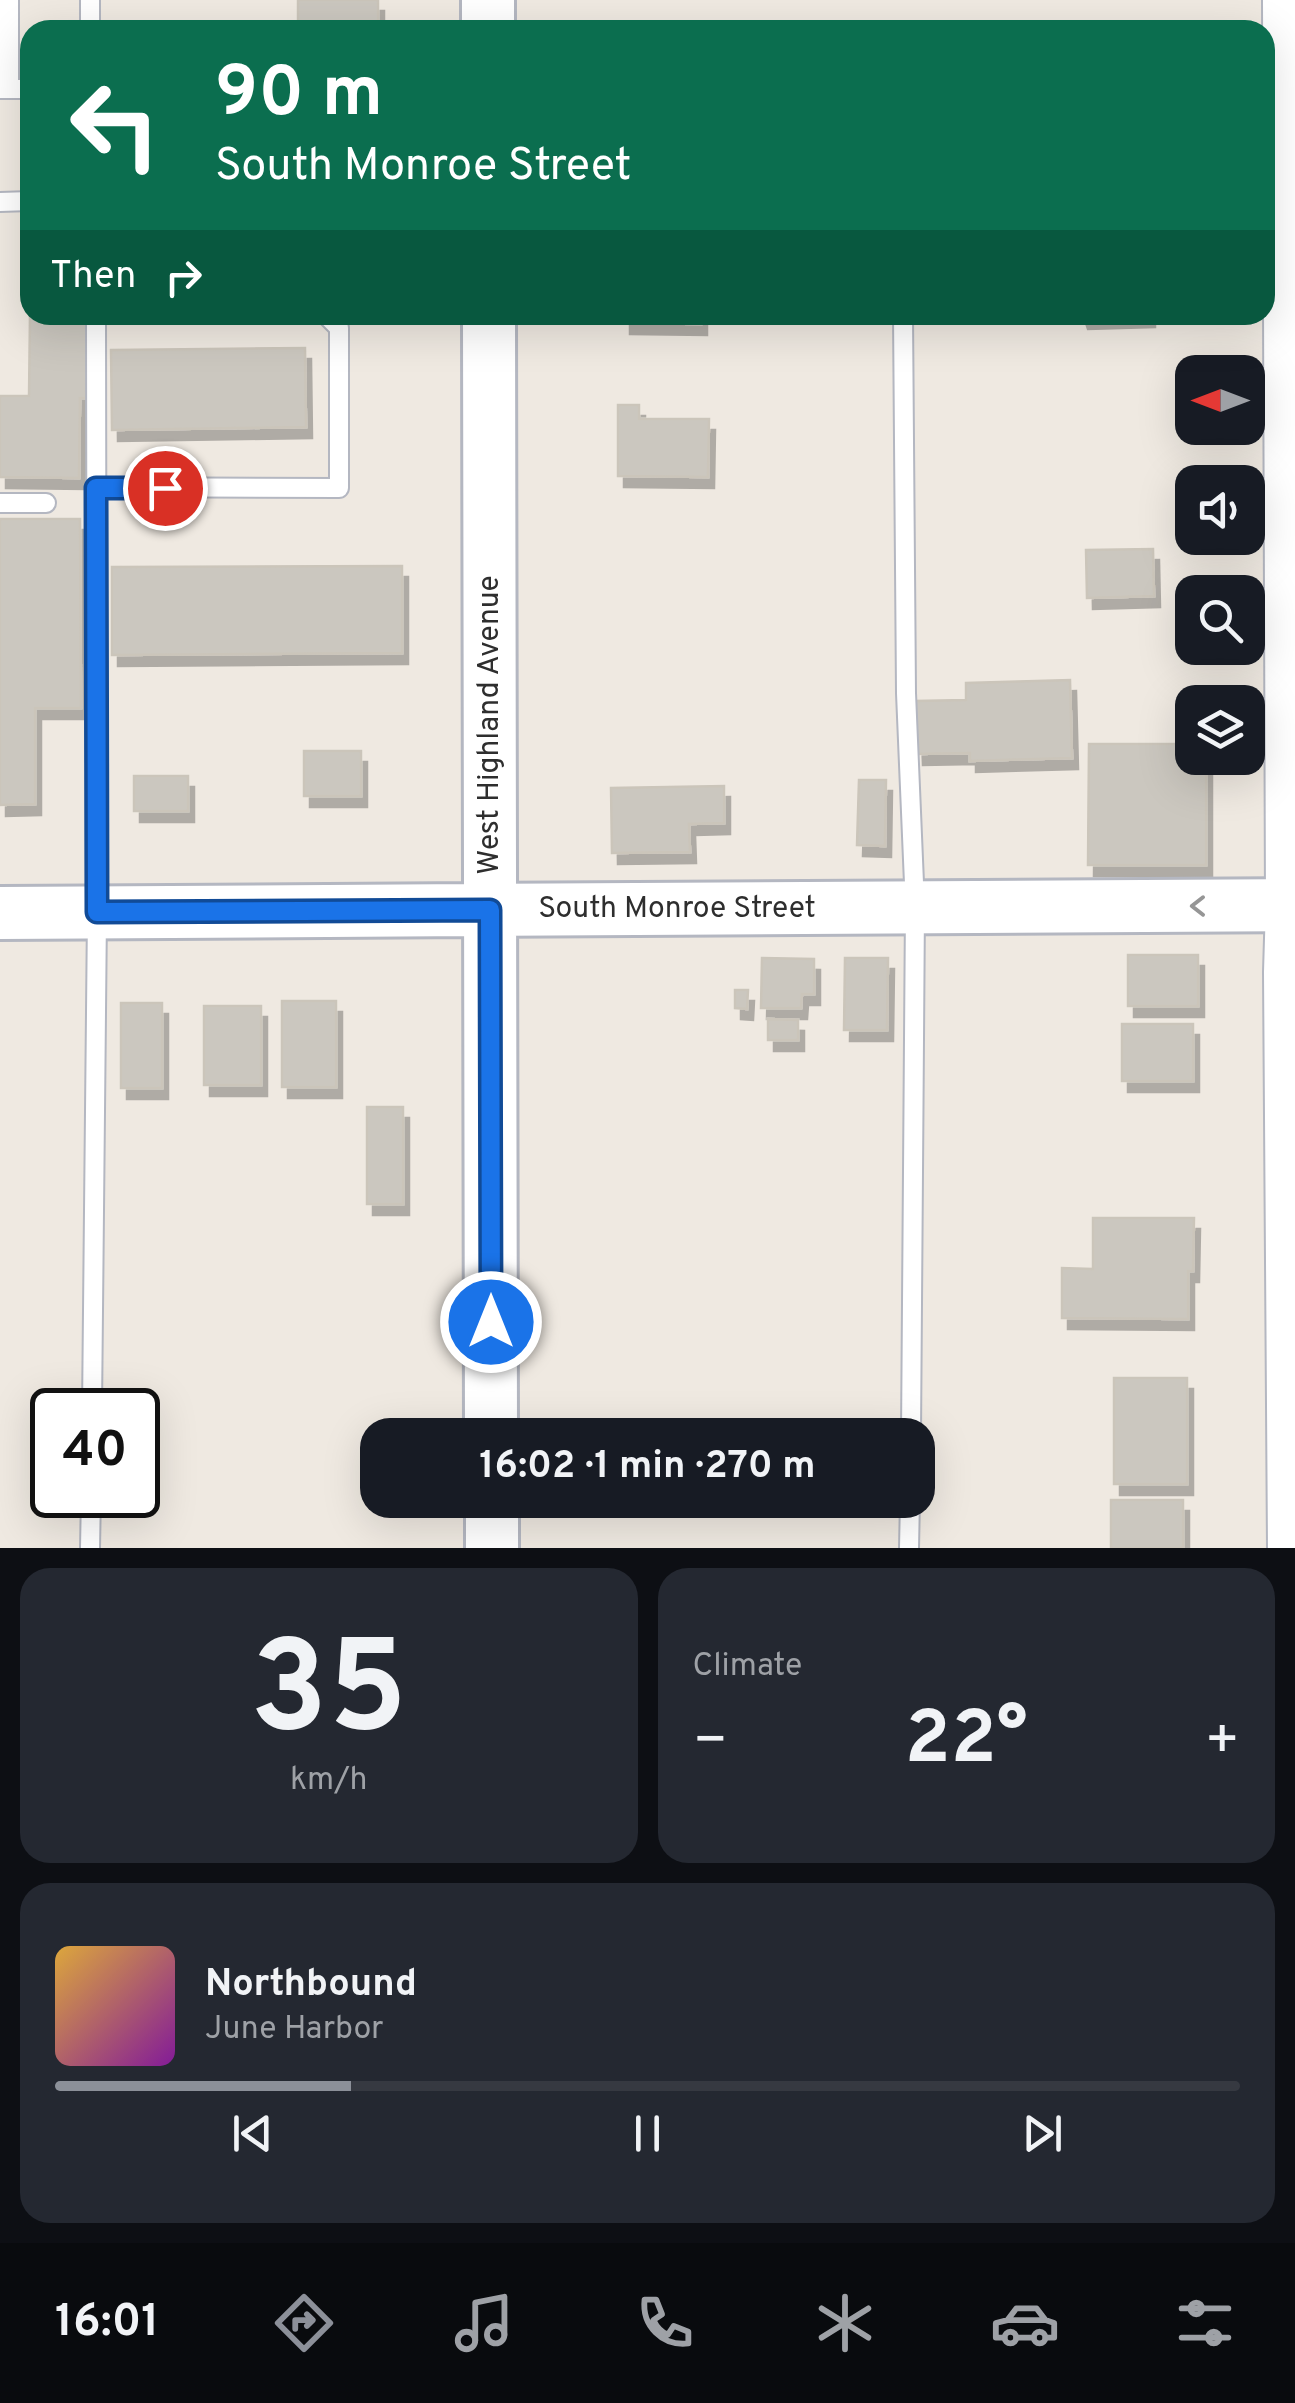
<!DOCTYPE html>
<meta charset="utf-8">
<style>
:root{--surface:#171b24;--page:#242831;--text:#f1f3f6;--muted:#9ea1a6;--line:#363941;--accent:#8c9099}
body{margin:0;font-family:Overpass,sans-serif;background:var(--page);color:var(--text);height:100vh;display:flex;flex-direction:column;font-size:38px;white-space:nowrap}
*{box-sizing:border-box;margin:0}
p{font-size:32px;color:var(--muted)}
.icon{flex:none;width:55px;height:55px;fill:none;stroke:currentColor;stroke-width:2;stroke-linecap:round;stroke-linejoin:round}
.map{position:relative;height:1548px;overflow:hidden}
.details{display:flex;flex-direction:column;gap:20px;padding:20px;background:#0d0f14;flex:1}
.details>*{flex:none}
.guide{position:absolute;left:20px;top:20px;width:1255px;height:305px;border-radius:30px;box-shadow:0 10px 40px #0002;background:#0b6e4f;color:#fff;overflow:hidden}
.needle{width:65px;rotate:270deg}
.fabs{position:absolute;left:1175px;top:355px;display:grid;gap:20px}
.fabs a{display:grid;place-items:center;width:90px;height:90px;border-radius:20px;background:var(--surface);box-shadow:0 10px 40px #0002;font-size:50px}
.speed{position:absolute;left:30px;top:1388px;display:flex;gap:20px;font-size:50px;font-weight:700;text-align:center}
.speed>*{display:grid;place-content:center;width:130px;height:130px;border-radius:50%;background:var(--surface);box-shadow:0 10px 40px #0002;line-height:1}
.speed .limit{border:5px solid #111;border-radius:15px;background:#fff;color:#111}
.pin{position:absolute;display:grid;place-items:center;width:85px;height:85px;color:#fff;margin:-42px;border:5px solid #fff;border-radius:50%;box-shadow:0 2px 10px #0007}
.me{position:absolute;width:110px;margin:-55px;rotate:0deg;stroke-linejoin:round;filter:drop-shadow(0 0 8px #0008)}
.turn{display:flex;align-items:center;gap:35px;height:210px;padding:0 30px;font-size:45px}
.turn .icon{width:130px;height:130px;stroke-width:2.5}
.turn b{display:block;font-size:70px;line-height:85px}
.then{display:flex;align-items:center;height:95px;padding:0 30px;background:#0003;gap:20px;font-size:38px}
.big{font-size:75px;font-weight:700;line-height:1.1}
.details .tile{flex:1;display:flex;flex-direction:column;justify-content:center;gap:15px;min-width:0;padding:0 35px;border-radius:30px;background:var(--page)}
.details .dial{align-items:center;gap:0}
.dial b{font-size:130px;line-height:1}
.song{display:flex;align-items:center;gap:30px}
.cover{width:120px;height:120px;border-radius:15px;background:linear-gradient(135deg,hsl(40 70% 55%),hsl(290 70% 35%))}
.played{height:10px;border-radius:5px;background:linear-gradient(90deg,var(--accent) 25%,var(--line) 25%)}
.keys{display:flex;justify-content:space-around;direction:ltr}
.heat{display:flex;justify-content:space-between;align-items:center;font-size:55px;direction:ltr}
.details .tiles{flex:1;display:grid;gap:20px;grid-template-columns:1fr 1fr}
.tile:last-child{grid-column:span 2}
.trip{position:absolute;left:360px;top:1418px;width:575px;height:100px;border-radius:30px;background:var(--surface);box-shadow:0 10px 40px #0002;font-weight:700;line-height:100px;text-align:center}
.menu{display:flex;height:160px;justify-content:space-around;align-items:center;background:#090b0e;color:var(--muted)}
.menu .icon{width:70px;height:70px}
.menu .on{color:var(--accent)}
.menu b{font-size:45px;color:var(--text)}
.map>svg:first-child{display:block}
</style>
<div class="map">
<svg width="1295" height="1548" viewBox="0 0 1295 1548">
<defs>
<filter id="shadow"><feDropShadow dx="6" dy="11" stdDeviation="0" flood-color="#0004"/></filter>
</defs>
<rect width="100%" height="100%" fill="#efe9e1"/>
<path fill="#cbc7bf" stroke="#cbc5ba" stroke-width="2.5" filter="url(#shadow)" d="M298,0H378V30H298Z
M30,315H87L86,398H80L79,478L0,477V396H29Z
M624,315H701V324L624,323Z
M1081,315H1149V316L1082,318Z
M305,348L306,427L112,430L111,350Z
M618,405H639V419H709L708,477L618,476Z
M0,519H80L81,708H35V804L0,805Z
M1153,549L1154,596L1087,598L1086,550Z
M402,566V653L112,655V567Z
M1070,680L1072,758L970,761V753L917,754L915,701L966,700V683Z
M1089,744H1192V758H1206V865H1088Z
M304,751H361V796H304Z
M134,776H188V811H134Z
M859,780H886L885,846L857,845Z
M724,786V823L689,824L690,852L612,853L611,788Z
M1128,955H1198V1006H1128Z
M762,958L814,959V994H802L801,1008H761Z
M845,958H888L887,1030H844Z
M735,990H748L747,1009L735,1008Z
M282,1001H336V1087H282Z
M121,1003H162V1088H121Z
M204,1006H261V1085H204Z
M768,1019L798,1020V1040H768Z
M1122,1024H1193V1081H1122Z
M367,1107H403V1204H367Z
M1093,1218H1194L1193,1271H1188V1319L1062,1318V1268L1093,1269Z
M1114,1378H1187V1484H1114Z
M1111,1500H1183V1548H1111Z"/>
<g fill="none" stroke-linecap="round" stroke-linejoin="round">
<defs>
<path id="lane" d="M9,0V89
M90,0V30
M1,89H30
M0,202L30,201
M903,315L906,693L915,907L911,1435
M96,487L339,488V328L326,315
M0,503H46
M92,1410L97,913L96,315
M90,1548L91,1495
M909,1548L910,1500"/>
<path id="street" d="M1282,0L1285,905L1283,972L1287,1548"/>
<path id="secondary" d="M488,0V30
M489,315L491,1435
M0,913L1295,905
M492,1500V1548"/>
</defs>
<use href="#lane" stroke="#b4b7c1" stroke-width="22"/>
<use href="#street" stroke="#b4b7c1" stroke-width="42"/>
<use href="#secondary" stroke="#b4b7c1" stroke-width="58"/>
<use href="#lane" stroke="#fff" stroke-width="18"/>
<use href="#street" stroke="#fff" stroke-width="38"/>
<use href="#secondary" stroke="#fff" stroke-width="52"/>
</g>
<defs><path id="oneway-chevron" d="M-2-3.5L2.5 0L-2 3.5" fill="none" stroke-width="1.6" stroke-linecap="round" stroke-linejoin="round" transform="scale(2.5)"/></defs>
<use stroke="#969696" href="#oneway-chevron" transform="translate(1198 906) rotate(180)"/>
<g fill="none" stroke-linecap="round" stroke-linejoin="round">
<defs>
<path id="route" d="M165,488H96L97,912L490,910L491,1322"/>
</defs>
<use href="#route" stroke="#114b97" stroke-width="25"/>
<use href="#route" stroke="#1a73e8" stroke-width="18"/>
</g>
<g text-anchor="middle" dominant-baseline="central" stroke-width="10" stroke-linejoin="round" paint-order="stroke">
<g font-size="30" fill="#2e2e2e" stroke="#fff">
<text transform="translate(490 725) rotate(-90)">West Highland Avenue</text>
<text x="677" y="909">South Monroe Street</text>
</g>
</g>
</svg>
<div class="fabs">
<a><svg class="needle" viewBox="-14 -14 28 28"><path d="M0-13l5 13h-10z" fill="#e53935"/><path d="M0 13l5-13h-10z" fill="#9ea1a6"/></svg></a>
<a><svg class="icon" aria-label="sound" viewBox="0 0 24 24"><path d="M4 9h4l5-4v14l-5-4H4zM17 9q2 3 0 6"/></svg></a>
<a><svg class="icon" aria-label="search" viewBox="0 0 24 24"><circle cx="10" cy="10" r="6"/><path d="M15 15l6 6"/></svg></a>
<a><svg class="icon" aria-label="layers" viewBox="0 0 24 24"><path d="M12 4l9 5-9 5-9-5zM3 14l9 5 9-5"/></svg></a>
</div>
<div class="speed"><div class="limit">40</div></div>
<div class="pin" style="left:165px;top:488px;background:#d93025"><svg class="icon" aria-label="arrive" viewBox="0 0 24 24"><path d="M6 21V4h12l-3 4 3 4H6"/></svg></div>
<svg class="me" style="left:491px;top:1322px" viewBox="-20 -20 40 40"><circle r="17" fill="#1a73e8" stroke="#fff" stroke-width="3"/><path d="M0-11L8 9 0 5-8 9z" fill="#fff"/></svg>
<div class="trip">16:02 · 1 min · 270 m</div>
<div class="guide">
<div class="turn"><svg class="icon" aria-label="left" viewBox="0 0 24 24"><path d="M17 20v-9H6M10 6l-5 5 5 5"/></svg><div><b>90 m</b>South Monroe Street</div></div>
<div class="then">Then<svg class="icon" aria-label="right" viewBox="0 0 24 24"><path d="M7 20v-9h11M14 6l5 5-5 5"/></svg></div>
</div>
</div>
<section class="details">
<div class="tiles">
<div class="tile dial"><b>35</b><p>km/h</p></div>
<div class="tile"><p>Climate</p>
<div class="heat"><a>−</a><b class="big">22°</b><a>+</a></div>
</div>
<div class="tile">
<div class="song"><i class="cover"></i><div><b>Northbound</b><p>June Harbor</p></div></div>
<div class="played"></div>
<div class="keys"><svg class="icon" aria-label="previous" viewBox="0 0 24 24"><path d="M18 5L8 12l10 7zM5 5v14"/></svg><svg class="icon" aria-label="pause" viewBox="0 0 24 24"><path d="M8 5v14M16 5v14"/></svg><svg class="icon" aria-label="next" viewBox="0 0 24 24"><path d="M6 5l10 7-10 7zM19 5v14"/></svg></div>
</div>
</div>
</section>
<nav class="menu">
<b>16:01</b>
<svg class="icon on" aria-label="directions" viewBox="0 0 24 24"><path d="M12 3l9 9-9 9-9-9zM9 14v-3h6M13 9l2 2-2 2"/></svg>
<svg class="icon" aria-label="music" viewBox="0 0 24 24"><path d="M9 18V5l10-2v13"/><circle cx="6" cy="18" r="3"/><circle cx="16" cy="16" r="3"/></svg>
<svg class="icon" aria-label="phone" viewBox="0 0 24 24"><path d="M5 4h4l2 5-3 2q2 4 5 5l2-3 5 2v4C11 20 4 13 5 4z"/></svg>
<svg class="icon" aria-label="climate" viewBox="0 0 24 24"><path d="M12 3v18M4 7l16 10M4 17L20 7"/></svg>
<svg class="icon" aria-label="car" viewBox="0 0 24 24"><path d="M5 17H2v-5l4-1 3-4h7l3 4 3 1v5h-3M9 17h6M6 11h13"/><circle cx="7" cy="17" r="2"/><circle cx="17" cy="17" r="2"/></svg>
<svg class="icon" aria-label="filters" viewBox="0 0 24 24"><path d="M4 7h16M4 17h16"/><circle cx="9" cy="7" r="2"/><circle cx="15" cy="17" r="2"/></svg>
</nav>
